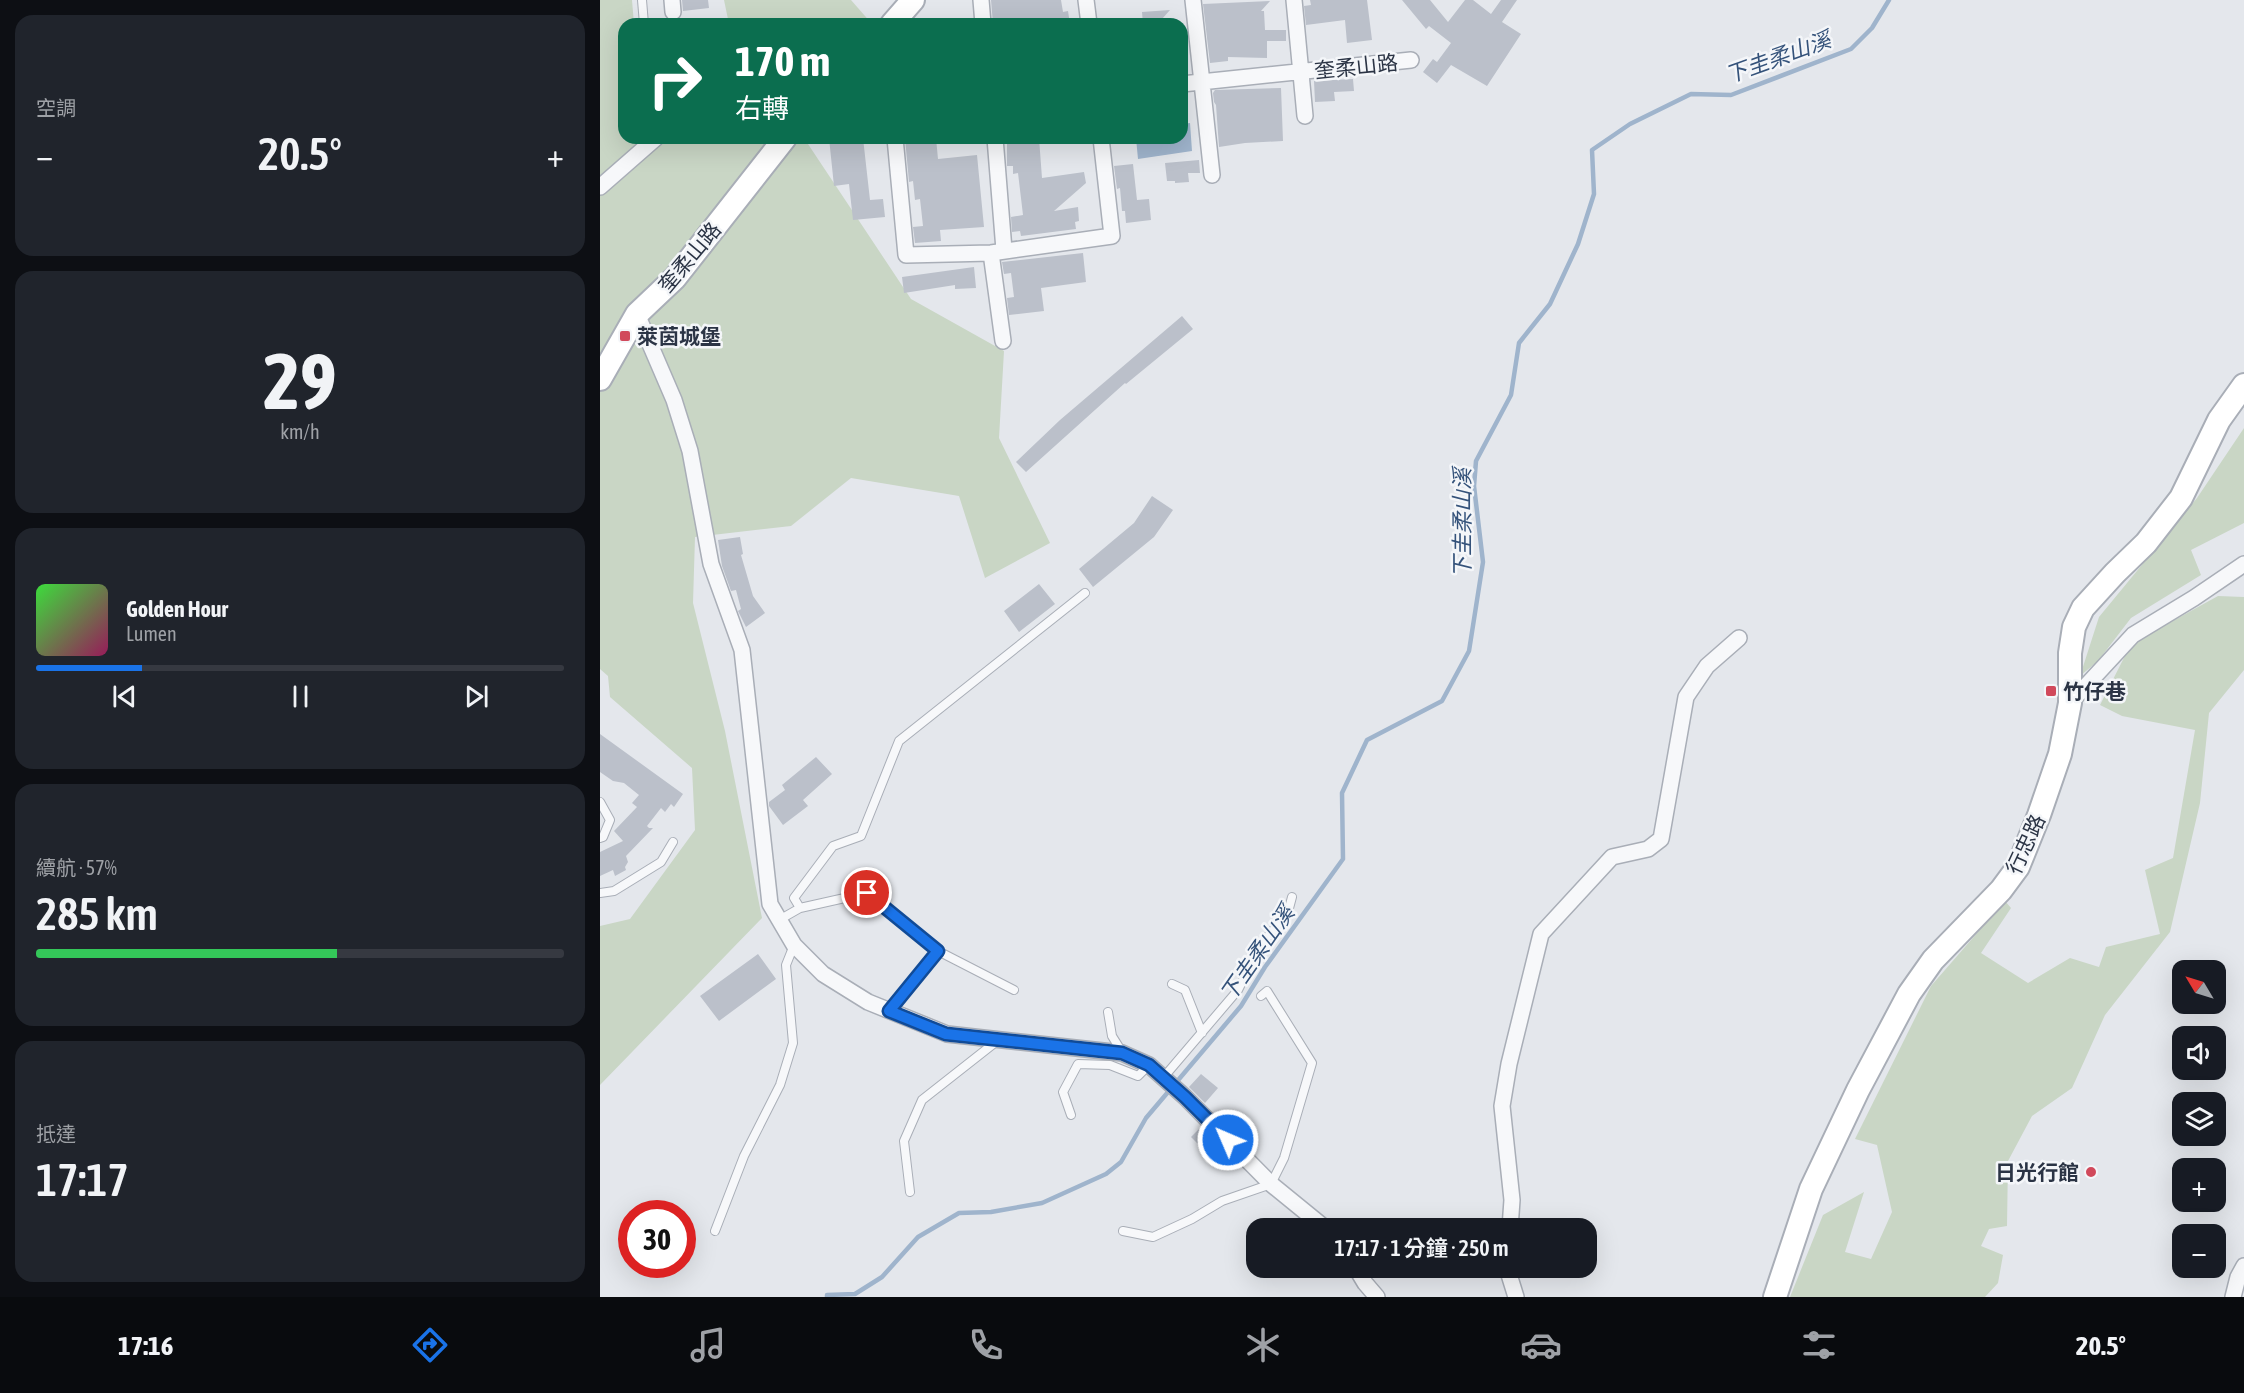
<!DOCTYPE html>
<html lang="zh-TW">
<meta charset="utf-8">
<style>
:root{--surface:#171b24;--page:#20242c;--text:#f1f3f6;--muted:#9ea1a6;--line:#363941;--accent:#1a73e8}
body{margin:0;font-family:"Asap Condensed","Noto Sans TC",sans-serif;background:var(--page);color:var(--text);height:100vh;display:flex;flex-direction:column;font-size:22px;white-space:nowrap}
*{box-sizing:border-box;margin:0}
p{font-size:20px;color:var(--muted)}
.icon{flex:none;width:33px;height:33px;fill:none;stroke:currentColor;stroke-width:2;stroke-linecap:round;stroke-linejoin:round}
.map{position:relative;flex:1;overflow:hidden}
.details{display:flex;flex-direction:column;gap:15px;padding:15px;background:#0d0f14;width:600px}
.details>*{flex:none}
.banner{position:absolute;left:18px;top:18px;width:570px;height:126px;border-radius:18px;box-shadow:0 6px 24px #0002;background:#0b6e4f;color:#fff;overflow:hidden}
.needle{width:39px;rotate:308deg}
.fabs{position:absolute;left:1572px;top:960px;display:grid;gap:12px}
.fabs a{display:grid;place-items:center;width:54px;height:54px;border-radius:12px;background:var(--surface);box-shadow:0 6px 24px #0002;font-size:30px}
.speed{position:absolute;left:18px;top:1200px;display:flex;gap:12px;font-size:30px;font-weight:700;text-align:center}
.speed>*{display:grid;place-content:center;width:78px;height:78px;border-radius:50%;background:var(--surface);box-shadow:0 6px 24px #0002;line-height:1}
.speed .limit{border:9px solid #d22;background:#fff;color:#111}
.pin{position:absolute;display:grid;place-items:center;width:51px;height:51px;color:#fff;margin:-26px;border:3px solid #fff;border-radius:50%;box-shadow:0 2px 6px #0007}
.me{position:absolute;width:66px;margin:-33px;rotate:315deg;stroke-linejoin:round;filter:drop-shadow(0 0 4px #0008)}
.turn{display:flex;align-items:center;gap:21px;height:126px;padding:0 18px;font-size:27px}
.turn .icon{width:78px;height:78px;stroke-width:2.5}
.turn b{display:block;font-size:42px;line-height:51px}
.big{font-size:45px;font-weight:600;line-height:1.1}
.details .widget{flex:1;display:flex;flex-direction:column;justify-content:center;gap:9px;min-width:0;padding:0 21px;border-radius:18px;background:var(--page)}
.details .dial{align-items:center;gap:0}
.dial b{font-size:78px;line-height:1}
.song{display:flex;align-items:center;gap:18px}
.cover{width:72px;height:72px;border-radius:9px;background:linear-gradient(135deg,hsl(120 70% 55%),hsl(330 70% 35%))}
.played{height:6px;border-radius:3px;background:linear-gradient(90deg,var(--accent) 20%,var(--line) 20%)}
.keys{display:flex;justify-content:space-around;direction:ltr}
.heat{display:flex;justify-content:space-between;align-items:center;font-size:33px;direction:ltr}
.charge{height:9px;border-radius:4px;background:linear-gradient(90deg,#34c759 57%,var(--line) 0)}
.trip{position:absolute;left:646px;top:1218px;width:351px;height:60px;border-radius:18px;background:var(--surface);box-shadow:0 6px 24px #0002;font-weight:600;line-height:60px;text-align:center}
.menu{display:flex;height:96px;justify-content:space-around;align-items:center;background:#090b0e;color:var(--muted)}
.menu .icon{width:42px;height:42px}
.menu .on{color:var(--accent)}
.menu b{font-size:27px;color:var(--text)}
main{display:flex;flex:1;min-height:0}
.map>svg:first-child{display:block}
</style>
<main>
<section class="details">
<div class="widget"><p>空調</p>
<div class="heat"><a>−</a><b class="big">20.5°</b><a>+</a></div>
</div>
<div class="widget dial"><b>29</b><p>km/h</p></div>
<div class="widget">
<div class="song"><i class="cover"></i><div><b>Golden Hour</b><p>Lumen</p></div></div>
<div class="played"></div>
<div class="keys"><svg class="icon" aria-label="previous" viewBox="0 0 24 24"><path d="M18 5L8 12l10 7zM5 5v14"/></svg><svg class="icon" aria-label="pause" viewBox="0 0 24 24"><path d="M8 5v14M16 5v14"/></svg><svg class="icon" aria-label="next" viewBox="0 0 24 24"><path d="M6 5l10 7-10 7zM19 5v14"/></svg></div>
</div>
<div class="widget"><p>續航 · 57%</p><b class="big">285 km</b><div class="charge"></div></div>
<div class="widget"><p>抵達</p><b class="big">17:17</b></div>
</section>
<div class="map">
<svg width="1644" height="1297" viewBox="0 0 1644 1297">
<rect width="100%" height="100%" fill="#e4e7ec"/>
<path fill="#c9d6c5" d="M0,0H32L34,24H24V138H204L311,299L404,351L399,438L450,543L385,578L359,496L251,478L191,526L95,537L93,603L125,731L162,918L0,1085V926L30,919L95,830L92,768L10,697L8,676L0,669Z
M124,0H251L272,24H129Z
M1644,428V523L1591,550L1601,575L1531,618L1498,661L1480,676L1499,617L1597,498Z
M1618,596L1644,597V670L1609,713L1600,803L1570,932L1505,1015L1472,1088L1432,1116L1408,1161L1407,1226L1389,1229L1381,1246L1403,1255L1398,1283L1385,1297H1190L1223,1215L1264,1192L1245,1252L1271,1259L1292,1212L1277,1145L1255,1139L1331,986L1405,901L1411,908L1381,953L1428,983L1470,958L1499,967L1506,947L1560,934L1545,870L1573,858L1595,730L1522,716L1500,705L1531,644Z"/>
<path fill="#9fb4cc" d="M590,123L592,151L538,159L536,138H582V124Z"/>
<g fill="none" stroke-linecap="round" stroke-linejoin="round">
<path stroke="#9fb4cc" stroke-width="4.5" d="M227,1297V1295L255,1294L282,1277L318,1237L359,1213L391,1212L442,1203L506,1174L521,1162L546,1118L641,1006L665,967L743,859L742,793L767,740L842,701L869,651L883,562L874,486L876,461L911,395L919,343L950,304L978,244L994,194L992,150L1030,124L1091,94L1131,95L1251,49L1272,28L1289,0"/>
</g>
<path fill="#bbc0ca" d="M82,0H108L109,8L83,11Z
M391,0H461L463,12L468,11L470,24H393Z
M710,0H767L772,40L747,43L745,20L706,25L704,6L711,5Z
M802,0H830L848,22L865,0H873L891,14L901,0H917L902,22L921,34L887,86L851,65L837,83L823,72L833,59L837,62L851,43L829,26L826,29Z
M670,1L661,11H664L665,30H686V41H667V58L628,57V61L610,63L603,4Z
M570,10L562,19V24H543L542,12Z
M753,79L754,91L734,92L735,101L715,102L714,81Z
M681,88L683,141L645,143L619,147L616,105L614,102L613,93L615,90Z
M229,138H263L270,200L283,199L285,217L253,220L249,184L234,186Z
M305,138H336L338,159L377,155L384,227L340,230L341,241L315,243L313,227L323,226L320,199L315,200L313,181L309,182Z
M407,138H439L442,178L484,172L486,183L454,211L478,207L479,221L475,222L476,229L421,236L420,231L412,232L411,217L423,215L418,173L413,174V166H407Z
M599,160L600,173H588L589,182L575,183V181H567L565,163Z
M533,164L537,200L549,199L551,220L526,223L525,211H522L520,188L517,189L514,166Z
M483,253L486,282L441,288L444,311L409,315L407,298L414,297L411,273L404,274L402,262Z
M374,267L376,288L355,289V285L304,293L302,277Z
M582,316L593,329L526,384L525,383L426,472L416,462L460,420Z
M552,496L573,510L554,537L493,587L479,569L534,523Z
M140,537L143,554L141,555L153,596L165,613L146,627L138,611L141,609L136,590L131,591L122,566L118,540Z
M439,584L455,604L419,632L404,611Z
M0,734L83,794L74,807L71,804L65,812L61,808L47,826L49,828H53L26,856L28,862L25,867L26,870L15,876L13,870L0,876V852L23,841L14,831L37,807L32,803L39,795L24,783L13,781L0,772Z
M216,757L232,774L203,800L208,806L183,825L169,806V802L185,790L182,785Z
M158,954L176,979L119,1021L100,996Z
M601,1074L618,1088L605,1103L589,1087Z
M599,1129L618,1148L610,1156L591,1137Z"/>
<g fill="none" stroke-linecap="round" stroke-linejoin="round">
<defs>
<path id="lane" d="M42,0L44,24
M0,802L10,820L3,837L0,838
M0,893L14,891L61,862L73,842
M200,908L194,898L233,846L261,836L299,741L485,593
M179,920L200,908L267,893L338,951L414,990
M572,984L585,990L602,1033
M289,1011L338,951
M508,1012L512,1036L522,1052
M563,1078L638,990L660,946L688,912L692,897
M471,1115L463,1092L478,1064L510,1065L538,1076L549,1065
M310,1192L304,1141L322,1100L397,1041
M115,1231L144,1156L180,1085L193,1043L186,965L194,945
M523,1231L553,1237L592,1219L622,1201L671,1184L684,1158L712,1063L667,991L661,996"/>
<path id="street" d="M72,0L73,12
M381,0L383,24
M486,0L489,24
M593,0L612,175
M694,0L705,116
M582,84L811,60
M295,138L306,255L391,253L512,236L501,138
M395,138L404,250
M0,187L56,138
M391,253L403,341
M37,314L74,400L90,451L111,564L142,650L170,904L194,945L223,974L268,1002L347,1034L522,1053L549,1065L585,1097L671,1184L725,1228
M1470,703L1533,635L1594,598L1644,564
M910,1228L912,1200L902,1106L909,1064L941,934L1012,857L1048,849L1061,839L1086,697L1107,666L1139,638
M756,1268L765,1283L777,1297
M907,1268L916,1297
M1633,1297L1638,1277L1644,1266"/>
<path id="secondary" d="M292,24L313,0
M0,379L37,314L75,278L185,138
M1175,1297L1211,1189L1258,1090L1309,994L1333,960L1401,890L1418,867L1439,815L1460,754L1470,703V653L1474,627L1483,608L1515,573L1546,543L1581,498L1619,420L1644,385"/>
</defs>
<use href="#lane" stroke="#a9aeb7" stroke-width="10"/>
<use href="#street" stroke="#a9aeb7" stroke-width="18"/>
<use href="#secondary" stroke="#a9aeb7" stroke-width="26"/>
<use href="#lane" stroke="#f7f8fa" stroke-width="8"/>
<use href="#street" stroke="#f7f8fa" stroke-width="15"/>
<use href="#secondary" stroke="#fff" stroke-width="22"/>
</g>
<g fill="none" stroke-linecap="round" stroke-linejoin="round">
<defs>
<path id="route" d="M267,893L338,951L289,1011L346,1034L522,1053L549,1065L585,1097L628,1140"/>
</defs>
<use href="#route" stroke="#114b97" stroke-width="15"/>
<use href="#route" stroke="#1a73e8" stroke-width="10"/>
</g>
<g fill="#d1495b" stroke="#f4f6f9" stroke-width="2">
<rect x="19" y="330" width="12" height="12" rx="3"/>
<rect x="1445" y="685" width="12" height="12" rx="3"/>
<circle cx="1491" cy="1172" r="6"/>
</g>
<g text-anchor="middle" dominant-baseline="central" stroke-width="5" stroke-linejoin="round" paint-order="stroke">
<g font-size="21" fill="#2b3445" stroke="#f4f6f9">
<text transform="translate(756 66) rotate(-6)">奎柔山路</text>
<text transform="translate(89 257) rotate(-50)">奎柔山路</text>
<text transform="translate(1425 844) rotate(-65)">行忠路</text>
</g>
<g font-size="21" font-weight="bold" fill="#2b3445" stroke="#f4f6f9" text-anchor="start">
<text x="37" y="336">萊茵城堡</text>
<text x="1463" y="691">竹仔巷</text>
<text x="1479" y="1172" text-anchor="end">日光行館</text>
</g>
<g font-size="22" font-style="italic" fill="#34527a" stroke="#f4f6f9">
<text transform="translate(1178 57) rotate(-20)">下圭柔山溪</text>
<text transform="translate(862 523) rotate(-90)">下圭柔山溪</text>
<text transform="translate(657 953) rotate(-55)">下圭柔山溪</text>
</g>
</g>
</svg>
<div class="fabs">
<a><svg class="needle" viewBox="-14 -14 28 28"><path d="M0-13l5 13h-10z" fill="#e53935"/><path d="M0 13l5-13h-10z" fill="#9ea1a6"/></svg></a>
<a><svg class="icon" aria-label="sound" viewBox="0 0 24 24"><path d="M4 9h4l5-4v14l-5-4H4zM17 9q2 3 0 6"/></svg></a>
<a><svg class="icon" aria-label="layers" viewBox="0 0 24 24"><path d="M12 4l9 5-9 5-9-5zM3 14l9 5 9-5"/></svg></a>
<a>+</a>
<a>−</a>
</div>
<div class="speed"><div class="limit">30</div></div>
<div class="pin" style="left:267px;top:893px;background:#d93025"><svg class="icon" aria-label="arrive" viewBox="0 0 24 24"><path d="M6 21V4h12l-3 4 3 4H6"/></svg></div>
<svg class="me" style="left:628px;top:1140px" viewBox="-20 -20 40 40"><circle r="17" fill="#1a73e8" stroke="#fff" stroke-width="3"/><path d="M0-11L8 9 0 5-8 9z" fill="#fff"/></svg>
<div class="trip">17:17 · 1 分鐘 · 250 m</div>
<div class="banner">
<div class="turn"><svg class="icon" aria-label="right" viewBox="0 0 24 24"><path d="M7 20v-9h11M14 6l5 5-5 5"/></svg><div><b>170 m</b>右轉</div></div>
</div>
</div>
</main>
<nav class="menu">
<b>17:16</b>
<svg class="icon on" aria-label="directions" viewBox="0 0 24 24"><path d="M12 3l9 9-9 9-9-9zM9 14v-3h6M13 9l2 2-2 2"/></svg>
<svg class="icon" aria-label="music" viewBox="0 0 24 24"><path d="M9 18V5l10-2v13"/><circle cx="6" cy="18" r="3"/><circle cx="16" cy="16" r="3"/></svg>
<svg class="icon" aria-label="phone" viewBox="0 0 24 24"><path d="M5 4h4l2 5-3 2q2 4 5 5l2-3 5 2v4C11 20 4 13 5 4z"/></svg>
<svg class="icon" aria-label="climate" viewBox="0 0 24 24"><path d="M12 3v18M4 7l16 10M4 17L20 7"/></svg>
<svg class="icon" aria-label="car" viewBox="0 0 24 24"><path d="M5 17H2v-5l4-1 3-4h7l3 4 3 1v5h-3M9 17h6M6 11h13"/><circle cx="7" cy="17" r="2"/><circle cx="17" cy="17" r="2"/></svg>
<svg class="icon" aria-label="filters" viewBox="0 0 24 24"><path d="M4 7h16M4 17h16"/><circle cx="9" cy="7" r="2"/><circle cx="15" cy="17" r="2"/></svg>
<b>20.5°</b>
</nav>
